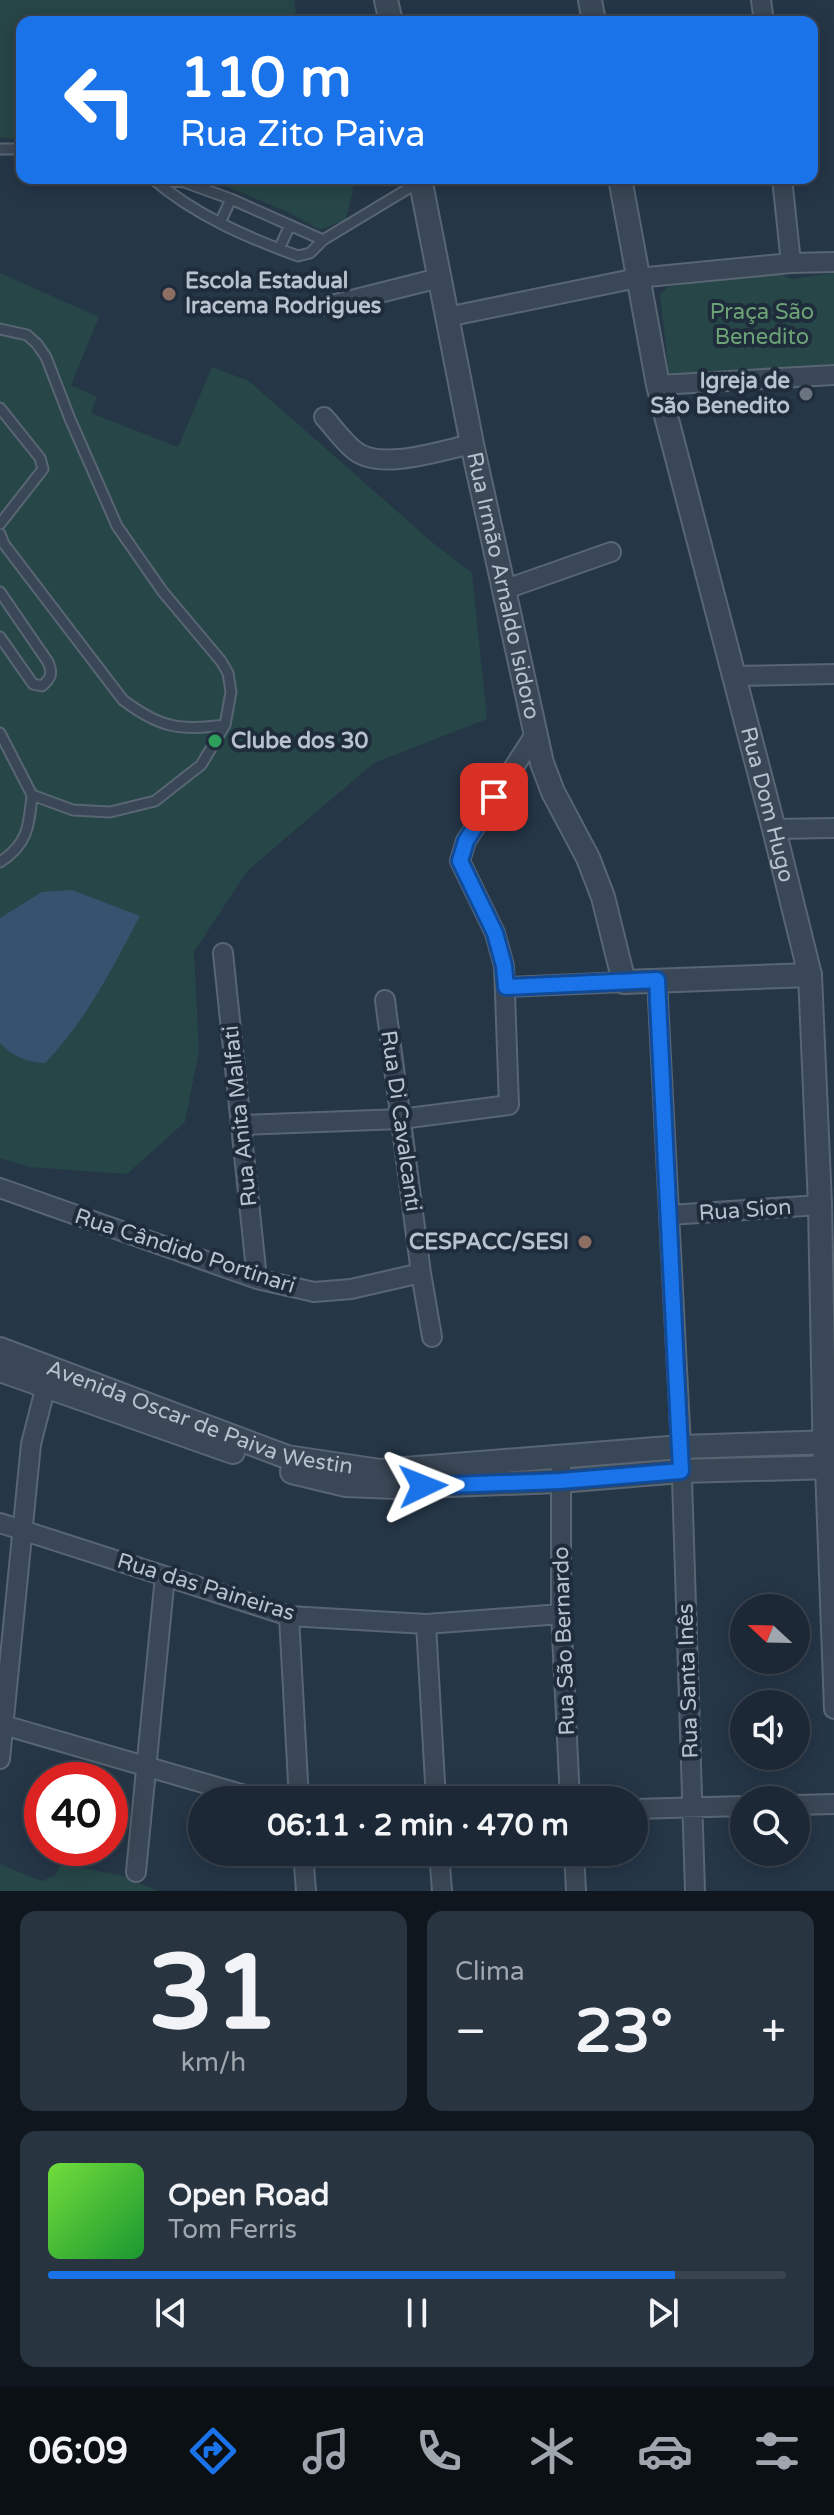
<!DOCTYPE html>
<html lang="pt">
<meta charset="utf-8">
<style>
:root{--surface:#1c2835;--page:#293441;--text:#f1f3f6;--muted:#a0a6ad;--line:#3a4450;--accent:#1a73e8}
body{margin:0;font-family:"Varela Round",sans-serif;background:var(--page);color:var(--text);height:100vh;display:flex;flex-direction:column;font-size:30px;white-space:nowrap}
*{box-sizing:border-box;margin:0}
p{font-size:26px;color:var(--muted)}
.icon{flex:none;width:44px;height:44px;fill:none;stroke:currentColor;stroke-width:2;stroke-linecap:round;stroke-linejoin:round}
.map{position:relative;height:1891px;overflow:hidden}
.panel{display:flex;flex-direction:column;gap:20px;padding:20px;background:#0f161d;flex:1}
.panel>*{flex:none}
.banner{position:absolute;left:16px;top:16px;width:802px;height:168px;border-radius:16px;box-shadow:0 4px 20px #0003,0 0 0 2px var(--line);background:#1a73e8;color:#fff;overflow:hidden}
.needle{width:52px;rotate:292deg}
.controls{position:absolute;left:730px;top:1594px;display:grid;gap:16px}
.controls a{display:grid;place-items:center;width:80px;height:80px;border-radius:50%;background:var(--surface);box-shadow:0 4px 20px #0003,0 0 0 2px var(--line);font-size:40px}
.speed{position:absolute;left:24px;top:1762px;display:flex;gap:16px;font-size:40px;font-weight:700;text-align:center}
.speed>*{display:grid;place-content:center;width:104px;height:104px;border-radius:50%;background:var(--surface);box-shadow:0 4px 20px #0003,0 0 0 2px var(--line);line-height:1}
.speed .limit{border:12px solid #d22;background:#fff;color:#111}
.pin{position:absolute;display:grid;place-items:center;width:68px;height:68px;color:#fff;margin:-34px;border-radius:16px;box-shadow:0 4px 12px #0006}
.me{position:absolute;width:88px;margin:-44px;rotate:88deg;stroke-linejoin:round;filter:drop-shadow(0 0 6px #0008)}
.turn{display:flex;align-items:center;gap:28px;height:168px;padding:0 32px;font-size:36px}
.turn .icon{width:104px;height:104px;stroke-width:2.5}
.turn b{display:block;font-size:56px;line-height:68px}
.big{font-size:60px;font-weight:800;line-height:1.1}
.panel .card{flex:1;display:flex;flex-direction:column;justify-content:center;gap:12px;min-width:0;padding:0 28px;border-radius:16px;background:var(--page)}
.panel .dial{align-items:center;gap:0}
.dial b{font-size:104px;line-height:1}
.song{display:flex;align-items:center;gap:24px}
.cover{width:96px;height:96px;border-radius:12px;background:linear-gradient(135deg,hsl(100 70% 55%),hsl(130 70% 35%))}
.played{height:8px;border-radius:4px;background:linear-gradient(90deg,var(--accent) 85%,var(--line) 85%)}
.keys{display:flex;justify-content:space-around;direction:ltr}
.heat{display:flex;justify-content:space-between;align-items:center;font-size:44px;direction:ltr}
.panel .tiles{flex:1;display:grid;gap:20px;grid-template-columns:1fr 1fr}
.card:last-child{grid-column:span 2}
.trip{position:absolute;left:188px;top:1786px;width:460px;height:80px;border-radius:40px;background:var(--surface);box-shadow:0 4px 20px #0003,0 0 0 2px var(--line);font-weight:800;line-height:80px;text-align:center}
.dock{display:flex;height:128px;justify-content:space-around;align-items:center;background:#0b1015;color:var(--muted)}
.dock .icon{width:56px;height:56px}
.dock .on{color:var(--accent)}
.dock b{font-size:36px;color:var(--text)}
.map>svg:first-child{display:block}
</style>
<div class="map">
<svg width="834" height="1891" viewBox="0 0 834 1891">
<rect width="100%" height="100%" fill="#253647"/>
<path fill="#274647" d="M0,0H294L297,22H22V136L13,139L0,137Z
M206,178H351L353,192L345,220L320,230L290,213Z
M775,272L792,279L834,273V370L678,379L669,372L660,295L667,287Z
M0,273L99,317L71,385L97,397L91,413L178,447L212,367L249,381L432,542L472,573L487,719L374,763L248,870L194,952L199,1051L185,1122L127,1174L28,1167L0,1158Z
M0,1864L41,1881L56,1875L60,1864L119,1875L158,1891H0Z"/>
<path fill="#37526f" d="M72,890L140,916C113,967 86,1021 45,1063C27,1062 13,1057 0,1043V918L42,892Z"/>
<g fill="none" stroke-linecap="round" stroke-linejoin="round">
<defs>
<path id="service" d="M0,149H22
M153,179C195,215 246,237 298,256L310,253L323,240L419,182
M153,179L184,182L231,199L323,240
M220,223L231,199
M279,249L290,225
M0,329L27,335L37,344L46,357L70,419L117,526L163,592L221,661L228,673L231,692L225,725L201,765L155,801L110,812L73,810L32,795L0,733
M0,408L40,458L43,469L0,524
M0,534L4,544L123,700C160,728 180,731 225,725
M0,592L48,662C53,674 51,678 42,686L33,684L0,637
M0,862C28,844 29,826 32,795"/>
<path id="minor" d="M761,0L764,22
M782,178L791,263
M328,306L439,278
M447,317L637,278L791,263L834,262
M658,385L834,375
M324,417C334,428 343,441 354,450C380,472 442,450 472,444
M506,589L611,552
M734,676L834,674
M774,829L834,828
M223,953L257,1279
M657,980L681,1447L695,1891
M506,987L624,982
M385,1000L421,1273L432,1337
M242,1125L401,1119L509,1105L504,966L495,933L460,861L466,841L536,733
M0,1188L257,1279L314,1292L351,1289L421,1273
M669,1215L820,1205
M561,1457V1614L570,1800
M825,1468L834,1709
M0,1523L289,1616L426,1624L561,1614
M289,1616L299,1800
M426,1624L436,1800
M0,1724L262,1800
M0,1759L31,1444L49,1374
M796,1805L834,1804
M634,1809L744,1806
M303,1852L306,1891
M439,1852L442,1891
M574,1852L576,1891
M136,1872L165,1576"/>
<g id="tertiary">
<path d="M386,0L391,22"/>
<path d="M590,0L594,22"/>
<path id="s1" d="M420,178L472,444L542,763L553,792L588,858L603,897L624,982L810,975"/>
<path id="s2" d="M620,178L658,385L774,829L810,975L820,1205L825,1468"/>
<path id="s3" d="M0,1349L287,1457L380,1471L681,1447L834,1442"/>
<path d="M0,1370L233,1452"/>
<path d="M292,1472L346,1485L395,1487L560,1481L681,1471L834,1467"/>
</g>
</defs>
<use href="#service" stroke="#586573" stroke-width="13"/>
<use href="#minor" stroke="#586573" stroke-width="22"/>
<use href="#tertiary" stroke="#586573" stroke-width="26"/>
<use href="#service" stroke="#3a4756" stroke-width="9"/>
<use href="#minor" stroke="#3a4756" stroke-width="18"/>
<use href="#tertiary" stroke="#3a4756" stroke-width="22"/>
</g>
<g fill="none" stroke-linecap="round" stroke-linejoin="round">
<defs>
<path id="route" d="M423,1486L560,1481L681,1471L657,980L506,987L504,966L495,933L460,861L466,841L494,797"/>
</defs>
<use href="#route" stroke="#114b97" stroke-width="20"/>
<use href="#route" stroke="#1a73e8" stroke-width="14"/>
</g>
<g fill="#8d6e63" stroke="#1e2c3b" stroke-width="3">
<circle cx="169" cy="294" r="8"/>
<circle cx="585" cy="1242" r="8"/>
</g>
<circle fill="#6b7280" stroke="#1e2c3b" stroke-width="3" cx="806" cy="394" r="8"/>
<circle fill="#2e9e5b" stroke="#1e2c3b" stroke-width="3" cx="215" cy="741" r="8"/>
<g text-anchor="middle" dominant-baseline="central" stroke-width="8" stroke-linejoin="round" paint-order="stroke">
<g font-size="22" font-weight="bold" fill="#b8c2cf" stroke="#1e2c3b" text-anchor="start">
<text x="185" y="281">Escola Estadual<tspan x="185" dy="25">Iracema Rodrigues</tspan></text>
<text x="790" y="381" text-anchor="end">Igreja de<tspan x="790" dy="25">São Benedito</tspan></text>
<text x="231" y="741">Clube dos 30</text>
<text x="569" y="1242" text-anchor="end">CESPACC/SESI</text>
</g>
<g font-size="22" fill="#6ca275" stroke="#1e2c3b">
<text x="762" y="312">Praça São<tspan x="762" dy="25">Benedito</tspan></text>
</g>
<g font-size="22" fill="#b8c2cf" stroke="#1e2c3b">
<text stroke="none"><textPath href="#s1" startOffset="416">Rua Irmão Arnaldo Isidoro</textPath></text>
<text stroke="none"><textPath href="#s2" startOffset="644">Rua Dom Hugo</textPath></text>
<text transform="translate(240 1116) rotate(-96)">Rua Anita Malfati</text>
<text transform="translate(401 1121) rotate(82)">Rua Di Cavalcanti</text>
<text transform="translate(745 1210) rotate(-4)">Rua Sion</text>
<text transform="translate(185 1251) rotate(18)">Rua Cândido Portinari</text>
<text stroke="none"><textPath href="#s3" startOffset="212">Avenida Oscar de Paiva Westin</textPath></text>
<text transform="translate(206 1587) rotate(17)">Rua das Paineiras</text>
<text transform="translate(564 1641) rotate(-92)">Rua São Bernardo</text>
<text transform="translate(688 1681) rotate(-92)">Rua Santa Inês</text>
</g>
</g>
</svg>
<div class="controls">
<a><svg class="needle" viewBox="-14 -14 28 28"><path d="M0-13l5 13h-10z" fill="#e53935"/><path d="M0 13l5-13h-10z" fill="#a0a6ad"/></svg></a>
<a><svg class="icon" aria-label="sound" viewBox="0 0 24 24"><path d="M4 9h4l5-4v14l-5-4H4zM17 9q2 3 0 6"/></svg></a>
<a><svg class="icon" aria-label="search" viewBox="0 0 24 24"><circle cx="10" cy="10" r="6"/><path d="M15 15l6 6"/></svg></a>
</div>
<div class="speed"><div class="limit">40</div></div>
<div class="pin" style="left:494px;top:797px;background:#d93025"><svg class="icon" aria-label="arrive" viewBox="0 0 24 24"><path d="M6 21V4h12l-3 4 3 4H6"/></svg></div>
<svg class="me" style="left:423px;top:1486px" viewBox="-20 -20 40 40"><path d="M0-17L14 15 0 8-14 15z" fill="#1a73e8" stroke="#fff" stroke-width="4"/></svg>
<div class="trip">06:11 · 2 min · 470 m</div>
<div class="banner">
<div class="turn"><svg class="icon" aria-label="left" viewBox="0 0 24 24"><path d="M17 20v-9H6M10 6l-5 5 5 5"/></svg><div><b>110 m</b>Rua Zito Paiva</div></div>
</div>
</div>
<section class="panel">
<div class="tiles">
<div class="card dial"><b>31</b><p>km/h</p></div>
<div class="card"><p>Clima</p>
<div class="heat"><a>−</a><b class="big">23°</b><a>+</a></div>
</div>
<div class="card">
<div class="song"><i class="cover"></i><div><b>Open Road</b><p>Tom Ferris</p></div></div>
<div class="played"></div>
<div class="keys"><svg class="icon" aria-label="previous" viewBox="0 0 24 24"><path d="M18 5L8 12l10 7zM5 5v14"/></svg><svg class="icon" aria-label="pause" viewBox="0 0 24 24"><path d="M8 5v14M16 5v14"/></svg><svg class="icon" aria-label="next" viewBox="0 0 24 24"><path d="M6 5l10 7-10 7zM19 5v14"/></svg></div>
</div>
</div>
</section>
<nav class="dock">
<b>06:09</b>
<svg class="icon on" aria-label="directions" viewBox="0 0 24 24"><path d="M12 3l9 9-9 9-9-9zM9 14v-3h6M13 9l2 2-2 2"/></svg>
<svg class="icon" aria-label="music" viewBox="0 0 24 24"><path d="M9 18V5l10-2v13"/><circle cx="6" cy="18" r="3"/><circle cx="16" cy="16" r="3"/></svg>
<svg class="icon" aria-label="phone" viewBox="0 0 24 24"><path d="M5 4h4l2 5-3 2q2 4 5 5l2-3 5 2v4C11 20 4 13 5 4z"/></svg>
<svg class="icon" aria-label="climate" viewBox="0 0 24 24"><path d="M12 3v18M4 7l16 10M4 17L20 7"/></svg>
<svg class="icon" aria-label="car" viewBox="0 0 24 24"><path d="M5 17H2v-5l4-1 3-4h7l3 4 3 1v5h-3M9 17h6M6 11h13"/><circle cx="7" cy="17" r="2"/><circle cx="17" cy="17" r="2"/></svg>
<svg class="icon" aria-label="filters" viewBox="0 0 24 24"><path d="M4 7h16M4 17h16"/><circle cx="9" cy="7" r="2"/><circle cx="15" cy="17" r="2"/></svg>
</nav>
